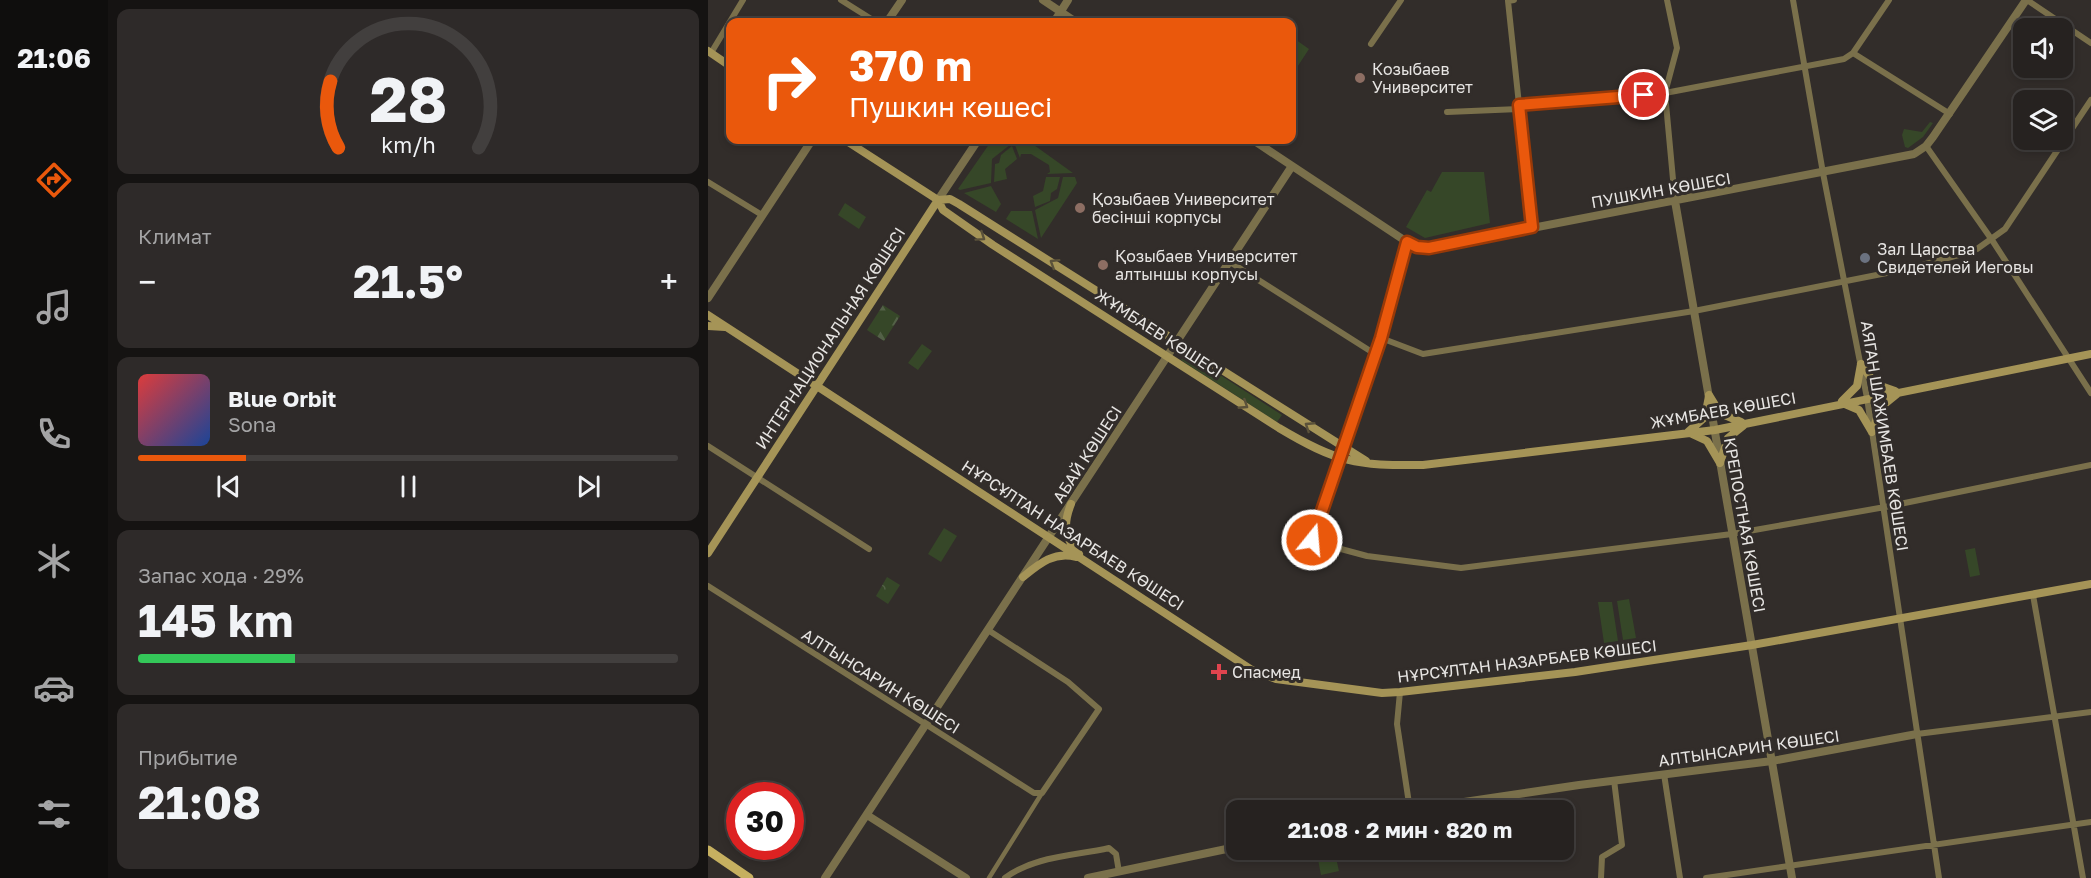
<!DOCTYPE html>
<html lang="ru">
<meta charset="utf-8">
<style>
:root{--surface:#262220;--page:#2e2a29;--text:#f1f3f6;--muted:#a4a4a5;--line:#423f3e;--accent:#ea580c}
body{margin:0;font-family:"Golos Text",sans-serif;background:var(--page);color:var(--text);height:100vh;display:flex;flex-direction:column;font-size:22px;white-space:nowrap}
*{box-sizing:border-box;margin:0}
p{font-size:20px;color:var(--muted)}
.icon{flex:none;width:33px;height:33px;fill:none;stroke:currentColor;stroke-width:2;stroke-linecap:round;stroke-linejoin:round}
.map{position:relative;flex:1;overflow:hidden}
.sheet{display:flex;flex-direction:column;gap:9px;padding:9px;background:#151312;width:600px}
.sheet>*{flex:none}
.guide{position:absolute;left:18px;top:18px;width:570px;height:126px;border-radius:12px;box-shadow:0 3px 9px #0003,0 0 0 2px var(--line);background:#ea580c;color:#fff;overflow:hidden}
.tools{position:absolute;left:1305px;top:18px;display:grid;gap:12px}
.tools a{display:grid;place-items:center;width:60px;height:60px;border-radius:12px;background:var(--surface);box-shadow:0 3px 9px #0003,0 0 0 2px var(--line);font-size:30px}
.speed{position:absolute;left:18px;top:782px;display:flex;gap:12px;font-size:30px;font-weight:700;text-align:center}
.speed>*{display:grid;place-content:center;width:78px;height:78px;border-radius:50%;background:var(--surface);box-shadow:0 3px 9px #0003,0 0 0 2px var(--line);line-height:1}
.speed .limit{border:9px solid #d22;background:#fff;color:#111}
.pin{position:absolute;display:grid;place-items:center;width:51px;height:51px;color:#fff;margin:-26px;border:3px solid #fff;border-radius:50%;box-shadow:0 2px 6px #0007}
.me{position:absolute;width:66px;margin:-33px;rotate:17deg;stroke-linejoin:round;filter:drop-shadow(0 0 4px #0008)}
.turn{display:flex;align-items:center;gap:21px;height:126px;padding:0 24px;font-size:27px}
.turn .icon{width:78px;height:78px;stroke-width:2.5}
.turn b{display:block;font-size:42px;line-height:51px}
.big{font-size:45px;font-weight:700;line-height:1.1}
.sheet .widget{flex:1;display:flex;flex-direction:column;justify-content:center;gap:9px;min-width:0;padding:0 21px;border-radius:12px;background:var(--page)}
.sheet .dial{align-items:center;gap:0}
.dial svg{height:156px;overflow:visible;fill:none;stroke:var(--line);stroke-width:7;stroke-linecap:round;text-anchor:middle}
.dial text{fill:var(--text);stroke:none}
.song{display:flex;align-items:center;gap:18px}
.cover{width:72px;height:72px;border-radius:9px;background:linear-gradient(135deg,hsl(0 70% 55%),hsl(220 70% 35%))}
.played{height:6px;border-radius:3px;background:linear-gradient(90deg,var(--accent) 20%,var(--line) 20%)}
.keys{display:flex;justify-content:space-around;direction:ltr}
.heat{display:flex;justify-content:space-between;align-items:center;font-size:33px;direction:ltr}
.charge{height:9px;border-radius:4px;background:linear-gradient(90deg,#34c759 29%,var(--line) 0)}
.trip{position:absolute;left:518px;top:800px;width:348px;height:60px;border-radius:12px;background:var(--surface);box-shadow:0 3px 9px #0003,0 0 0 2px var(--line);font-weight:700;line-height:60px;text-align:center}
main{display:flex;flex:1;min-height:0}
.tab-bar{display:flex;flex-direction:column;width:108px;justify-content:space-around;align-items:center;background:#0f0e0d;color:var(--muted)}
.tab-bar .icon{width:42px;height:42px}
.tab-bar .active{color:var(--accent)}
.tab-bar b{font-size:27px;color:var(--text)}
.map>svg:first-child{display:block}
</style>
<main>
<nav class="tab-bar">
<b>21:06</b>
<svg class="icon active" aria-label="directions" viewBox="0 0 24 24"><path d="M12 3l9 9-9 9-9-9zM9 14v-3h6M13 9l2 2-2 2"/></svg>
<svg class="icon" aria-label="music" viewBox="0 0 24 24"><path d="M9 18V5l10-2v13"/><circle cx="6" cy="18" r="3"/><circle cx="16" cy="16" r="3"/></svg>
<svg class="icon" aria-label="phone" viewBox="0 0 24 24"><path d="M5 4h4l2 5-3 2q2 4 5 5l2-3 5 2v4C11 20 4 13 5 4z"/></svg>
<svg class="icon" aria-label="climate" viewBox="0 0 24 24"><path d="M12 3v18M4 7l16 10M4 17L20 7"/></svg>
<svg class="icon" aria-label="car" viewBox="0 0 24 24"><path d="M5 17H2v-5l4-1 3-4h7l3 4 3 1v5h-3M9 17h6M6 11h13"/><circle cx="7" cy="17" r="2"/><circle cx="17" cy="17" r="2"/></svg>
<svg class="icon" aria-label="filters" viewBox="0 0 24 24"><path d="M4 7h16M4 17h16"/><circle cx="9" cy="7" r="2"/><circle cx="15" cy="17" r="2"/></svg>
</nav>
<section class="sheet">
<div class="widget dial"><svg viewBox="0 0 100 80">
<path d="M14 69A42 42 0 1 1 86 69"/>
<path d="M14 69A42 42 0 0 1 10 35" stroke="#ea580c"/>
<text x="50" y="56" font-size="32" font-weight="700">28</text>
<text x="50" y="72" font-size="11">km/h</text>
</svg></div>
<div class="widget"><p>Климат</p>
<div class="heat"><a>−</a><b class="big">21.5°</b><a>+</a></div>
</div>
<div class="widget">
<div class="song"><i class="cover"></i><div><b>Blue Orbit</b><p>Sona</p></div></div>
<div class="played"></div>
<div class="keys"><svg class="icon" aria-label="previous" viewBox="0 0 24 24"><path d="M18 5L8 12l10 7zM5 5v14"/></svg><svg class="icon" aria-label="pause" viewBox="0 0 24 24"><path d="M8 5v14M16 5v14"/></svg><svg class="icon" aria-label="next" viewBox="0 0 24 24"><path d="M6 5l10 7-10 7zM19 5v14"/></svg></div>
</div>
<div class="widget"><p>Запас хода · 29%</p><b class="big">145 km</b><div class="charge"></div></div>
<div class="widget"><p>Прибытие</p><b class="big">21:08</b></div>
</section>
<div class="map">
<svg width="1383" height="878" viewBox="0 0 1383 878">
<defs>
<pattern id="forest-firs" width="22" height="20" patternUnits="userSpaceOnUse" patternTransform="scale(1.5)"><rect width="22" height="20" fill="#364728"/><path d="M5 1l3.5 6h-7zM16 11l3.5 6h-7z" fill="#536147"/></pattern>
<pattern id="park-crowns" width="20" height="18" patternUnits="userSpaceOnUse" patternTransform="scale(1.5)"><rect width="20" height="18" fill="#364728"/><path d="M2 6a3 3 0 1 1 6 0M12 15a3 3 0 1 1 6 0" fill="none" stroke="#536147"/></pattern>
</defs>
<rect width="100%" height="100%" fill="#322d2a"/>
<path fill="#364728" d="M584,37L601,49L584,75Z
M1222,122L1225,123L1215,137L1200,148L1197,147L1194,135L1196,129L1214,132Z
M284,140H302L303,144L284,159L283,183L252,190L250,189Z
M305,140H319L365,173L339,174L342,172L341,165L323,154H313L312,158Z
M304,146L309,159L297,169L299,179L286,182L287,164L291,163L293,155Z
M734,172H776L782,223L717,238L698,227L719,190L723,192Z
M338,177H352L349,189L343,193L342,201L327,207L325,196L335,191Z
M355,177H367L369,183L333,238L327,210L350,198Z
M283,186L293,204L288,212L256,193Z
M137,203L158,217L151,229L130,215Z
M303,211H324L330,239L298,219Z
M214,344L224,351L210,370L200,363Z
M478,353L574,415L569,422L473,360Z
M236,528L249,536L233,562L220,554Z
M1267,548L1272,575L1262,577L1257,550Z
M921,599L928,638L915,640L909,601Z
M890,602H904L910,641L896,643Z
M608,849H626L631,871L613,875Z"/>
<path fill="url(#forest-firs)" d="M175,305L192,316L176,341L159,330Z"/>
<path fill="url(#park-crowns)" d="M179,577L192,585L180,604L168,596Z"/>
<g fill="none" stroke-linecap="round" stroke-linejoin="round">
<path stroke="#7a704b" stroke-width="4.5" d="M281,878L334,793"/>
<path stroke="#7a704b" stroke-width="6" d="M133,0L168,22
M806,0L800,1L824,227
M959,0L969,48L957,93L967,201
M1085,0L1115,173L1159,398L1231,878
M1319,0L1383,43
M663,44L693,0
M3,53L35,0
M1145,53L1242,114
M811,105L957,93L1136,59L1145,53L1181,0
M739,112L811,109
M1218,146L1284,240L1383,393
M0,182L54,215
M699,242L673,338L604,537L607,542L659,556L753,568L1024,534L1177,507L1383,465
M522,262L667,354
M673,338L715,354L986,311L1199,269L1258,253L1269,249L1297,229L1383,100
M0,446L161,549
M0,586L326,793H334L391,709L360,682L280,630
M1325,595L1375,878
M692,692L689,724L702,810
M1209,734L1383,712
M956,774L972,878
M297,878C326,856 366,856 401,848L408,854L411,872
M893,878L894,857L914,845L906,780
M998,878L1383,822"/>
<path stroke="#7a704b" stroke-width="8" d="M335,0L368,22
M179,22L194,0
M346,22L360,0
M545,140L699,242L709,247L721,248L1206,154L1218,146L1225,137L1318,0
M230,200L270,140
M967,201L1084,878
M0,298L104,140
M702,810L871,785L1064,761L1209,734
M159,815L258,878
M117,878L584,166
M380,878L528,847"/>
<path stroke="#a59457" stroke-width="8" d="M0,51L22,66
M137,140L230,200L235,210L285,245L571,428C628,462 648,466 715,465L1007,430L1383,354
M230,200L242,199L251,204L658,461
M0,315L544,670L568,679L674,693L692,692L867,672L1044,645L1383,584
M0,326L17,327
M1153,364L1167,384L1187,391
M1001,395L1012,413L1033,422
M1134,401L1149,386L1153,364
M1137,404L1151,410L1164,432
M980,432L997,417L1001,396
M1164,432L1173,407L1189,394
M984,434L999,441L1012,463
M1012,463L1020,438L1035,426
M363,504C355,524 356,538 371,554
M0,553L230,200
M315,577C331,564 346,551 368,557"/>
<path stroke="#c6b060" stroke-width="9" d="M0,850L41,878"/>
</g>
<defs><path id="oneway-chevron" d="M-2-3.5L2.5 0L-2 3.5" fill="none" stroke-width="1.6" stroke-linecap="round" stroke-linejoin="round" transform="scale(1.5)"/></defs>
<g stroke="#5a513a">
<use href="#oneway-chevron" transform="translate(273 237) rotate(34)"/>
<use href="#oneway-chevron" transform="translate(346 263) rotate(-148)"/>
<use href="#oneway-chevron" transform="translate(536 405) rotate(33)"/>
<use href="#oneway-chevron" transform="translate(601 426) rotate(-147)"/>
</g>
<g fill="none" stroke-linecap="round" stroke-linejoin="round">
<defs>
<path id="route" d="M604,540L673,338L699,242L709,247L721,248L824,227L811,105L936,95"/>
</defs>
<use href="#route" stroke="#983908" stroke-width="15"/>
<use href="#route" stroke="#ea580c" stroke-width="10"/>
</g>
<g fill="#8d6e63" stroke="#322d2a" stroke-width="2">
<circle cx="652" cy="78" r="6"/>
<circle cx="372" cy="208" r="6"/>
<circle cx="395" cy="265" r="6"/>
</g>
<circle fill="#6b7280" stroke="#322d2a" stroke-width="2" cx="1157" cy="258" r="6"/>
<path fill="#e0444e" stroke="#322d2a" stroke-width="2" d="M508 663h6v6h6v6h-6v6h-6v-6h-6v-6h6z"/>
<g text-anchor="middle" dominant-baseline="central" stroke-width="6" stroke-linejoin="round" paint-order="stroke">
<g font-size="16" fill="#e7e5e3" stroke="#322d2a" text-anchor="start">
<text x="664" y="69">Козыбаев<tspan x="664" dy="18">Университет</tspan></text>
<text x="384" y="199">Қозыбаев Университет<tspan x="384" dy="18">бесінші корпусы</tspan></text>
<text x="1169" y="249">Зал Царства<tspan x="1169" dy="18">Свидетелей Иеговы</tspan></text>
<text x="407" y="256">Қозыбаев Университет<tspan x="407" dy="18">алтыншы корпусы</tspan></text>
<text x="524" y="672">Спасмед</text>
</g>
<g font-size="16" fill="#e7e5e3" stroke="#322d2a">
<text transform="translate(953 190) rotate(-10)">ПУШКИН КӨШЕСІ</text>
<text transform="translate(451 333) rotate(33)">ЖҰМБАЕВ КӨШЕСІ</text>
<text transform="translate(122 338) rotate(-57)">ИНТЕРНАЦИОНАЛЬНАЯ КӨШЕСІ</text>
<text transform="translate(1015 410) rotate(-10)">ЖҰМБАЕВ КӨШЕСІ</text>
<text transform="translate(1177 436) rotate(81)">АЯГАН ШАЖИМБАЕВ КӨШЕСІ</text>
<text transform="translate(379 454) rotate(-57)">АБАЙ КӨШЕСІ</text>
<text transform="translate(1037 525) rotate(80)">КРЕПОСТНАЯ КӨШЕСІ</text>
<text transform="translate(365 535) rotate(33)">НҰРСҰЛТАН НАЗАРБАЕВ КӨШЕСІ</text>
<text transform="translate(819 661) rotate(-7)">НҰРСҰЛТАН НАЗАРБАЕВ КӨШЕСІ</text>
<text transform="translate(173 681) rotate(32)">АЛТЫНСАРИН КӨШЕСІ</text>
<text transform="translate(1041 748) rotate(-8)">АЛТЫНСАРИН КӨШЕСІ</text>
</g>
</g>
</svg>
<div class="tools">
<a><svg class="icon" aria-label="sound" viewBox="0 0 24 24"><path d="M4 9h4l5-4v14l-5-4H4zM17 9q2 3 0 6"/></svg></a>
<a><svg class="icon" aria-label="layers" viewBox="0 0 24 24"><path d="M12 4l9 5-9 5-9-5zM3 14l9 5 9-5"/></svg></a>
</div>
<div class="speed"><div class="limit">30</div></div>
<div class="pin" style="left:936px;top:95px;background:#d93025"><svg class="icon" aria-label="arrive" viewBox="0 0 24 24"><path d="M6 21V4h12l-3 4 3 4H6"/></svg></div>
<svg class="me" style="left:604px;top:540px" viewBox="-20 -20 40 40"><circle r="17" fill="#ea580c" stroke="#fff" stroke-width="3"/><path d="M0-11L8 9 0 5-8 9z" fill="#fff"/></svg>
<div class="trip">21:08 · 2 мин · 820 m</div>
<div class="guide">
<div class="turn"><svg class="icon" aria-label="right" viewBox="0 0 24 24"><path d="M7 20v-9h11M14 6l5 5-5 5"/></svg><div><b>370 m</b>Пушкин көшесі</div></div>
</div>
</div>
</main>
